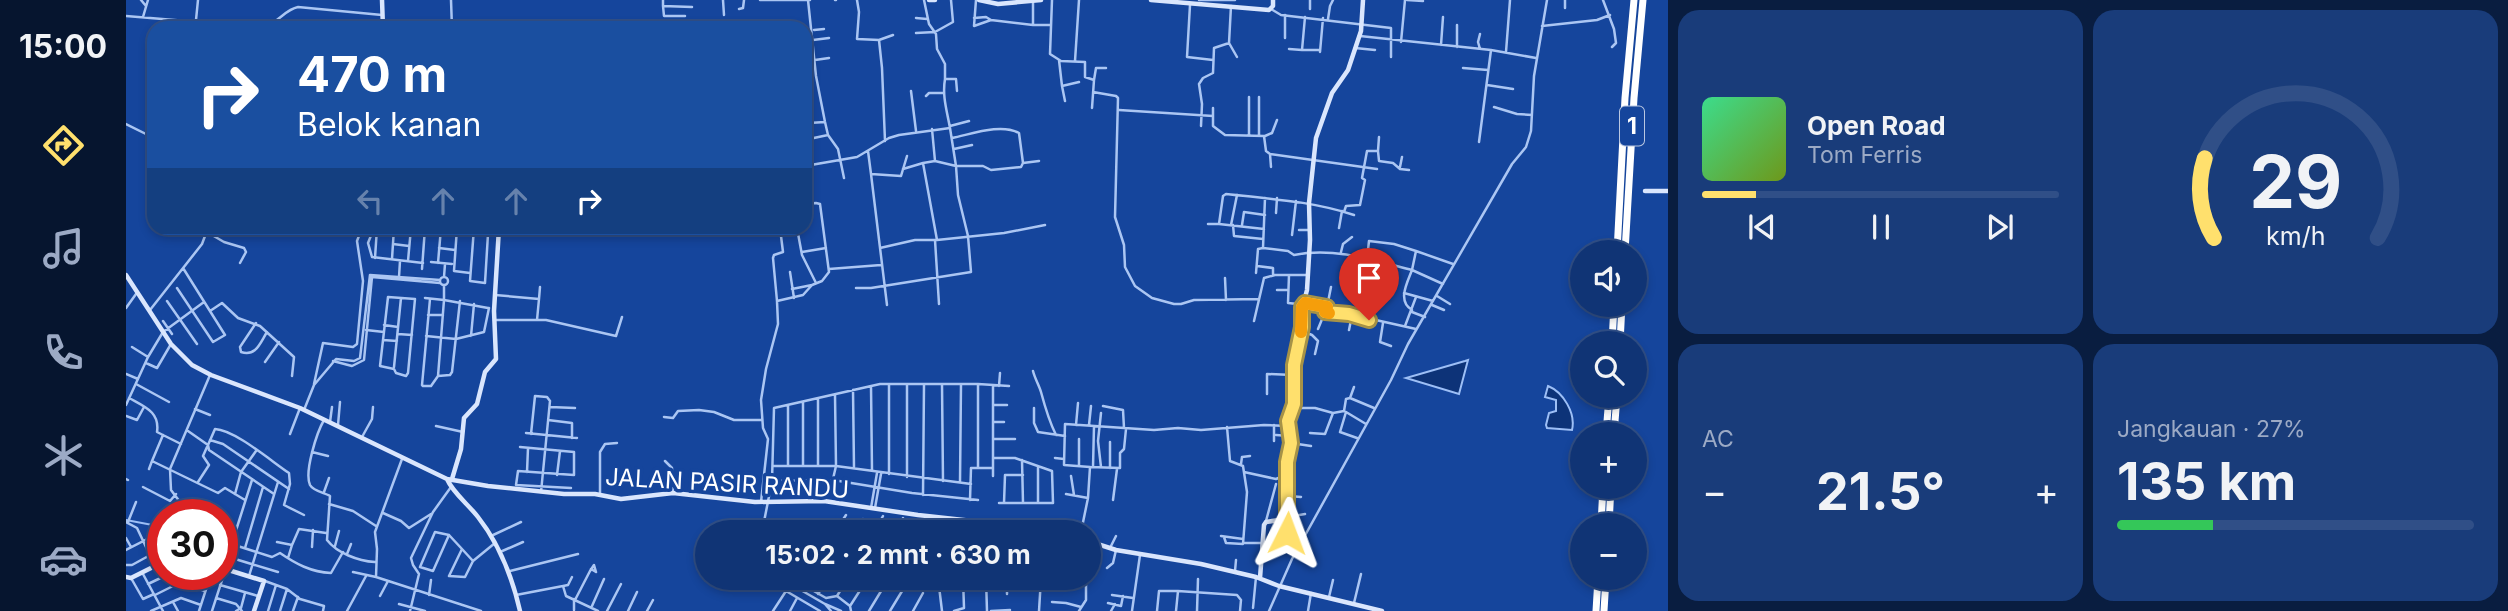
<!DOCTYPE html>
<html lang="id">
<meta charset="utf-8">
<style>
:root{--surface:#103475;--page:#193c7a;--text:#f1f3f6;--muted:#9caac5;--line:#304f87;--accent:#ffe06d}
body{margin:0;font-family:Inter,sans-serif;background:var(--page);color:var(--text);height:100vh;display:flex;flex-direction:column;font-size:26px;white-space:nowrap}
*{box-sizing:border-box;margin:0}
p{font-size:23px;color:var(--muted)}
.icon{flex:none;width:38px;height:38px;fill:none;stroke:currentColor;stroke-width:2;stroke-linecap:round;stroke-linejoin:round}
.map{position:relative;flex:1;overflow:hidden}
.side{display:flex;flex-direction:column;gap:10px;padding:10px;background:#091d40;width:840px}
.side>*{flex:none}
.guide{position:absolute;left:21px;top:21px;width:665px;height:214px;border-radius:21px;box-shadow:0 4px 10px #0003,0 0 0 2px var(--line);background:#1a4fa0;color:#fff;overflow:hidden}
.tools{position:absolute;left:1444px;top:240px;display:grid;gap:14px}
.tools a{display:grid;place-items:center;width:77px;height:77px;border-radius:50%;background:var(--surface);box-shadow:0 4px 10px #0003,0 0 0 2px var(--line);font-size:35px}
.speed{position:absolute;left:21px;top:499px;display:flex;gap:14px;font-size:35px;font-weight:700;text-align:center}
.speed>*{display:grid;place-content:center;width:91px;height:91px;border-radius:50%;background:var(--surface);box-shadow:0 4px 10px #0003,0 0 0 2px var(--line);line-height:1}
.speed .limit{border:10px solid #d22;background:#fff;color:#111}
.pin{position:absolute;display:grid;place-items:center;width:60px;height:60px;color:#fff;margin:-72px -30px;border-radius:50% 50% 50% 0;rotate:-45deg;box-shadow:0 0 7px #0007}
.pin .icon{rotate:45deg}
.me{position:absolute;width:77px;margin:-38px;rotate:3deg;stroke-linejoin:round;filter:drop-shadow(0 0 5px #0008)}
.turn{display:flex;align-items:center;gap:24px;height:147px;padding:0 35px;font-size:32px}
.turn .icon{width:91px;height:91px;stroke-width:2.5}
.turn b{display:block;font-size:49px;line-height:60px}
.lanes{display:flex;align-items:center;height:66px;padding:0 35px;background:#0003;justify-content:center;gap:35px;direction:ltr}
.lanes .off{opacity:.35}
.big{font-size:52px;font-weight:700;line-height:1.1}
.side .widget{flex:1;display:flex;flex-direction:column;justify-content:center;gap:10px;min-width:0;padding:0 24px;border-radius:21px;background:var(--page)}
.side .dial{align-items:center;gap:0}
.dial svg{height:182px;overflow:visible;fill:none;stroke:var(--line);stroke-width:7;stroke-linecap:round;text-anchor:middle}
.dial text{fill:var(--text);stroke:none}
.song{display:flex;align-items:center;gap:21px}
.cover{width:84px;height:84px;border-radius:10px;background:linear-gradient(135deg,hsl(150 70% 55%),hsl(80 70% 35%))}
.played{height:7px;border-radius:4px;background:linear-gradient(90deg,var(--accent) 15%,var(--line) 15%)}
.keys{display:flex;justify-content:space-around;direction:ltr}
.heat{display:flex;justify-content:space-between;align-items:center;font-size:38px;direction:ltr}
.charge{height:10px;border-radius:5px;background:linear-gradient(90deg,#34c759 27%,var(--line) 0)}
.side .tiles{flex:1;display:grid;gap:10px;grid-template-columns:repeat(2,1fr)}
.trip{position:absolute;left:569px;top:520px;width:406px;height:70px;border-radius:35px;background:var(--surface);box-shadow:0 4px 10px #0003,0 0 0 2px var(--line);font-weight:700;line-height:70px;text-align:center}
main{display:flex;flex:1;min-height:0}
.tabs{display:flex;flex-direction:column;width:126px;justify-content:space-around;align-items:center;background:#06152f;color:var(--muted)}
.tabs .icon{width:49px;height:49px}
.tabs .selected{color:var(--accent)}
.tabs b{font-size:32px;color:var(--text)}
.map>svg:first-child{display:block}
</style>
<main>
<nav class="tabs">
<b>15:00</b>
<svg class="icon selected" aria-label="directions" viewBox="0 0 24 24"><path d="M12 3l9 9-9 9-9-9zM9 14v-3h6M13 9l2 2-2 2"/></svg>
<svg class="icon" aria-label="music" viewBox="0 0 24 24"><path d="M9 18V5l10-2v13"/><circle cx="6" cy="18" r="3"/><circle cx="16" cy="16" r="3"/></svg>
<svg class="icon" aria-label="phone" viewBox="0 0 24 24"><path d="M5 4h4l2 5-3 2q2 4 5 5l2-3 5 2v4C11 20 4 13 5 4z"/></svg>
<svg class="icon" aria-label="climate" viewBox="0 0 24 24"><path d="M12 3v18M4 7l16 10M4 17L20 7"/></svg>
<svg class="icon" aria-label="car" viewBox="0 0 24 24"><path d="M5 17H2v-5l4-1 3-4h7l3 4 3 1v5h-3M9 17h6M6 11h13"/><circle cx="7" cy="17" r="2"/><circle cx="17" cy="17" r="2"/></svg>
</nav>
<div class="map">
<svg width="1542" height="611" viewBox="0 0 1542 611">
<rect width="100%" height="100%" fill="#15459c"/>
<path fill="#0d3378" stroke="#9dbff6" stroke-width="2" d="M1342,360L1333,394L1280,378L1339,361Z
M1422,386C1437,392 1450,413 1446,430L1421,428L1420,425L1423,413L1430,411V400L1419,397Z"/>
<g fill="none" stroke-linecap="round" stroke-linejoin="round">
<path stroke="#9dbff6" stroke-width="2" d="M0,520L37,527"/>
<path stroke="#abc6f3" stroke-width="2.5" d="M15,0L20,6
M325,0L326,28
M537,0V6L566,7
M597,0L598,15
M634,0H684
M682,0L690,76L699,122L702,135L712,149L718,178
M709,0H710
M731,0L733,12L731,39L753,40
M798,0L803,24L810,34L811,49L819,64V79H830L831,91
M850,0L848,26L865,20
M926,0L924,54L935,61L959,62V77L968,80L966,108
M1073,0H1109
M1184,0V9
M1281,0L1297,1
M1477,0L1488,29L1490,43L1486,47
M1064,5L1061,57L1087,60
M537,6L538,16H559
M1105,6L1103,43L1111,57
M1439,8V0
M613,9L617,8L618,0
M1145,9L1155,15L1265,28V57
M1159,15V38
M0,16L133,27C151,26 157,10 172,7L256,15
M17,17L22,0
M1179,17L1176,50H1194
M790,18L801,19
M848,18L860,17L865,20L907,25V1
M1202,19L1204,6L1207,0
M70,20L72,0
M537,25L558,24
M907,25H924
M1416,26L1471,20L1484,15
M74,28V21
M688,30L698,29
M790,33L809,32L827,22L825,0
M1234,36L1365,50L1410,58
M687,40L703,38
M1275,42L1279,0
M1315,45L1317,17
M1331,47V25
M1229,48L1249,50
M1163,49L1176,50
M1354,49L1352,42L1354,34
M1194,52L1197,18
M1380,52L1384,0
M689,60L703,58
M933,60L936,86L953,82
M949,61L953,0
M1337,68L1362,70
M968,80L970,68H980
M1361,85L1387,89
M936,86L939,101
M785,91L790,131
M967,92L990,96L992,98L989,217L998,245L999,267L1009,286L1026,298L1048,304H1055L1068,300L1133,299
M800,96L803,93H818
M679,97L683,123L699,122
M1123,97V135
M1368,107L1391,114L1406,115
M1087,108V126L1099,135L1138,136L1140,151L1144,154L1251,169
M993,110L1087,116
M0,124L28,138
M824,126L843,121
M1075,126L1076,104L1073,84L1077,78L1087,73L1088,48L1103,43
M806,129L809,161
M680,133L683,139L702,135
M1133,135V97
M1139,136L1146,133L1151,120
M826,138C846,134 875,123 893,133L897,163L913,161
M759,141L756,68L753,40L767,35
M1353,142L1365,50
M828,149L846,145
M742,151L745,174
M1252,151L1253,137
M1144,154L1145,167
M797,163L809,161L830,166H857L865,170L895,167L897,163
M679,166L731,157L763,138L773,135L824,128C821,111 816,96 819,79
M1274,167L1276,157
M1139,198L1137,248L1162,251L1168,255C1208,247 1247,260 1286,270C1281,283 1271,301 1286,310
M1218,212L1220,206L1234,205L1239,180L1236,178L1241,151H1252L1253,161L1267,163L1274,169L1283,170
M1150,213L1151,198
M1082,224H1093
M1105,225L1111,195
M1107,225L1108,236L1137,239
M1116,225L1118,212L1139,215
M74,228L98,242L118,248L120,252L114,263
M248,228L242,243L246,257L297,263
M331,228L328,271L344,273
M348,228L344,281L359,283
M671,228L676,255L690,283
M1213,228L1216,211
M1138,229L1093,224L1097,196L1100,194C1144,199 1186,201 1228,215
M1173,230H1183
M348,233L362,234
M1166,235L1170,201
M809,240L813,304
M811,240L878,233L919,225
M267,244L283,246
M313,248L329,250
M754,248L789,240H811L797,163L777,169
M676,252L700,248
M1215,252L1217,244L1226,237
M249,258L251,228
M266,259L268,228
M1241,259L1243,241L1268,244L1290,251
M282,261L285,228
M305,262L326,264
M312,263L315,228
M1131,266L1147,268V275
M296,269L299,228
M703,269L755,265
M664,272L668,298
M1130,273L1132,249L1137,248
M1163,275L1162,303L1201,307L1199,312L1223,314L1290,329
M273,277L274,261
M318,277L319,264
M314 281a4 4 0 1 1 8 0a4 4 0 1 1-8 0Z
M1099,278L1100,300
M359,283L362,234L359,228
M1317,284L1286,270L1290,251L1327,264
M318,285V300L362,308
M51,288L87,342L99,335L57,268
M730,288H745L845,272L842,236L832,195L830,166L824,128
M666,289L686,285
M1151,290H1162
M1278,293L1307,301
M369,295L413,299L411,320
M1311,296L1324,304
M262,297L289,299L282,373L280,376L270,373L268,369L254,366Z
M299,298L318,300L312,376L305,386H297L296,385L304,299
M413,299L414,287
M41,301L71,344
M651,301L647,258L648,255L657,252L654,228
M761,305L745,174L775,176L781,156
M1306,305L1318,310
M1201,307L1205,287
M0,308L10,294
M24,310L76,244L82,228
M84,311L96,303L112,318L134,326L168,357L166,376
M1286,312L1299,317
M302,315H317
M368,320H420L490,336L496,317
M37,321L46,334
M1128,321L1138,278L1149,275H1181
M130,323L114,347L115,352C130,357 134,343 141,332
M1257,323L1254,342L1265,346
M258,325L272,327
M1279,326L1290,297
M1192,329L1199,312
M240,330L258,332
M1223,330L1226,315
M1176,331L1186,335L1192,341L1189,354
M272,334L286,335
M300,336L330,339L358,332L363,308
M345,336L348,304
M257,340L271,341
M6,347L22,357
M207,361L226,366L238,360L246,277L314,283
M139,362L153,342
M20,363L31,368L45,344
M268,367L275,298
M907,371C909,379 913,385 915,392C919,407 923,421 930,435
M0,374L12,379
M312,376L324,375L326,372L334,301
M10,384L43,402
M188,384L197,343L227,347L231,344L237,281L231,241L236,228
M763,384V474
M816,384L817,481
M745,386L746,470
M867,386V476
M873,386L874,373
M1228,387L1224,398L1220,399L1218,411L1220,412L1214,432L1231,438
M727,390L728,468
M1141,394V374L1167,375
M3,398C19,407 34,412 31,432L55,444
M1224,398L1248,408
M692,399V465
M0,405L22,357L37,332L78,302
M867,405H881
M977,406L997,410L998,428
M424,407L449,408
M908,408V423L912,432L939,436
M1166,408H1189L1207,413L1218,411
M69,409L84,415
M178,410L188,385L210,359L228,361L234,358L244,275L314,280
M1220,412L1240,424
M975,413L972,441L975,467
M0,416L11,420L18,407
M538,417L547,418L552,411L573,410L588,412L608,420H635
M198,420C191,432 178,472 184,485C187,491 199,493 204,496L201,540C211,553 232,561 249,562
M422,420L446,423V438
M204,422L206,407
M867,422H878
M212,425L214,402
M950,425L952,403
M963,425L965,406
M1148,425V441
M310,426L337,432
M62,431L82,445L83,450L148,494
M400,433L451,438
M1184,433L1199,434L1207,413
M164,434L174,408
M405,434L409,396L421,397L424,401L415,492
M1150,435L1164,436
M236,437L246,419L247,407
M868,439H889
M84,440L97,444L163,489
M984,442V468
M1165,443L1185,446
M82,445L89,429C109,430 145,461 163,473L164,484L158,505L178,515
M394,447L448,452V475L392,471L390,485L445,488
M186,452L202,456
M867,458H889L926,471L927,503H873
M929,458L938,459
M896,460L897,503
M26,461L37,435
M539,461L546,468L547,493
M1115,464L1116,457L1124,456
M677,465V402
M647,466H710L845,484
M662,466V405
M912,466V503
M953,466V439
M964,467L938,465L939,424L1028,430L1052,428L1075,430L1138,425L1162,426
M967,467L968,426
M852,468V384
M23,469L26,461L92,493L99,488L119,500
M401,472L402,448
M1118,472L1150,479L1162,474
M431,475L434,451
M945,476L948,495
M781,477V384
M0,479L2,480
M707,479L710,466L709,395
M646,481L707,480L786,493L852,500
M72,482L83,465L77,456L81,447
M834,482L835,384
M17,487L44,501L50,494
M198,492L203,478
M109,494L115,472L130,451
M940,494L962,498
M474,495V452L479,444L491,443
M797,495L798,384
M1163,496L1175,497
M844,500L845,468H866
M987,500L991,469
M635,502L642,439L637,428L635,400L640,369L652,324L651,301L677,295L686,285L696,281L703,272L694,204L690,203L679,204
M878,503L879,475H897
M203,504L227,511L250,526
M745,508L751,473
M749,508L755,474
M257,513L275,521L283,528L305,514
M63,514L45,490L44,469L84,375
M1162,517L1179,514
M824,518V532
M1160,519L1161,540
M1140,521L1150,484
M0,522L11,528L29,566
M2,522L10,502
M24,528L28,536
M636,532L646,481L648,408L754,384H852L883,386
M659,532L663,526H693L701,532
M709,532L720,515
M728,532L737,519
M748,532L757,516
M769,532L777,518
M789,532L791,529
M869,532L870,524
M955,532L962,498L964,467L994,468V453L998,449L1000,429
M323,535L307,571L294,567L309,532L323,535L336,549L323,576L339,577L347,561L369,543
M365,536L395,522
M1095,536L1117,539
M1098,537L1100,543L1117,544L1121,492L1117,466L1104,461L1101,427
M0,538L5,547
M96,538L97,534
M96,541L146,557L154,553C170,564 185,572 205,573L217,552
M151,542L166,545L173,529L200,533
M106,543L126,480
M1117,543H1137
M1151,544L1154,521
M209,546L213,531
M186,547L187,530
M119,548L137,487
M984,548L990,536
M336,549L347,561
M0,550L37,531
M374,552L397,542
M221,554L225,544
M96,555L152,572
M162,558L166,545
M0,565H6L37,548
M981,568L987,563L990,550
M384,571L452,554
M1109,571L1110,560
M227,572L250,577L355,611
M17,574L37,611
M70,574L83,578
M123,576L152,482
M250,577L251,549L249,532L276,459
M5,578L17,599L28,594
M654,578L699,604L715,611
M665,578L700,598L711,596L724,606L725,611
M812,578L816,611
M860,578L861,611
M881,578V594
M139,581L161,589L174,599L198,606L197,611
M22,584L43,574
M94,585L132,596
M678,585L683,578
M437,586L442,585L446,577
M692,594L702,578
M29,595L53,583L79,591
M303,595L305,580
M390,595L437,586L440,596L472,611
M986,595L1007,598
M254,596L262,581
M711,596L722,578
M1203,597L1207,580
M90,598L110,604L116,611
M448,599V610
M449,600L464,571L468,565L470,572L465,569
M47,602L52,611
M926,602L940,603L955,607
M982,603L995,606L997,596
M1228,603L1235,574
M273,604L299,611
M699,604L705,611
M466,606L478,579
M724,606L742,578
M1127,608L1130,577
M25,611L55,598L75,605
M73,611L85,574
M86,611L98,574
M110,611L115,608L119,593
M142,611L150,585
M154,611L161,589
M167,611L172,597
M221,611L240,576
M284,611L293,574L287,565L285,558L307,512L325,487
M481,611L495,584
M502,611L511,592
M521,611L527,600
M647,611L660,591L694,611
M664,611L671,598
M743,611L763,578
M764,611L784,578
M787,611L797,593
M828,611L838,608L837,578
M865,611L884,610
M913,611L915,578
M953,611L960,600V578
M985,611L989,604
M1006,611L1014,555
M1031,611L1033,591H1052
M1050,611L1052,591L1111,595L1115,600L1114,611
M1071,611L1072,579
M1143,611L1166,559L1265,380L1282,344L1386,164L1400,147L1405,131L1408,76L1421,0
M1182,611L1185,593"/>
<path stroke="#dae6fd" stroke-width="4.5" d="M256,0L257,28
M803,0H809
M853,0L872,4L915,0
M1025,0L1143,10L1147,6V0
M1519,191H1542
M0,275L45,344L66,365L85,375L174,408L321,479L362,486L438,494H469L495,499L547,493L629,502L698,501L792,515L883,525L921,532
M321,479C327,493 342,504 352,517C374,545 386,576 394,611
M326,479L335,449L338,418L351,404L359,372L370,359L368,311L373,228
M962,541L990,550L1075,564L1130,577L1153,586L1256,611
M96,568L138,581L128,611
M0,577L5,578L37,562
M1134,578L1138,525L1140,522L1160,519L1163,499L1161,462L1165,443L1162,421L1168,404V365L1176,327L1175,313L1181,290L1184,240L1183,203L1190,138L1206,93L1222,70L1235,31L1237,0"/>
<path stroke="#fff" stroke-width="7" d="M1491,252L1499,98L1508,0
M1499,252L1508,98L1517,0
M1486,343L1488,304
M1494,343L1496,304
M1480,434L1483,396
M1488,434L1491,396
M1475,525L1477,486
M1483,525L1485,486
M1470,611L1472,578
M1478,611L1480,578"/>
</g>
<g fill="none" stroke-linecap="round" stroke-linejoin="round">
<defs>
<path id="route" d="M1161,533V462L1165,443L1162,421L1168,404V365L1176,327V307L1179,303L1201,307L1199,312L1223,314L1243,320"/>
</defs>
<use href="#route" stroke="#a69247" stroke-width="18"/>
<use href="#route" stroke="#ffe06d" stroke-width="12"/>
<path stroke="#f59e0b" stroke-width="12" d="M1175,332L1176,307L1179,303L1201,307L1199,312L1203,313"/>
</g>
<g text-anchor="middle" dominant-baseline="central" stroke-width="7" stroke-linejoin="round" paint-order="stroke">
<rect fill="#15459c" stroke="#b9c7e1" stroke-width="2" x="1494" y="106.5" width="24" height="39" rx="5"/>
<g font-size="23" font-weight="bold" fill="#fff">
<text x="1506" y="126">1</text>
</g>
<g font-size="24" fill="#fff" stroke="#15459c">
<text transform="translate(601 483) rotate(3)">JALAN PASIR RANDU</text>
</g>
</g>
</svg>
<div class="tools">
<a><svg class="icon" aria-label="sound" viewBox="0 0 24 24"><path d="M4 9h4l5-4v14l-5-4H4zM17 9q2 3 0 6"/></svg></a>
<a><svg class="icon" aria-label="search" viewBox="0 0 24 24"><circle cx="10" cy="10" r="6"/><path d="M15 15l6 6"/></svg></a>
<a>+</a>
<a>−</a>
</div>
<div class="speed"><div class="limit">30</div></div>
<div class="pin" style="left:1243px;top:320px;background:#d93025"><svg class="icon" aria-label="arrive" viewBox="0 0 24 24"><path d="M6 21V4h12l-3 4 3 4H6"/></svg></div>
<svg class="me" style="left:1161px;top:533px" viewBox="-20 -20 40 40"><path d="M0-17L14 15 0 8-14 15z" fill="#ffe06d" stroke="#fff" stroke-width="4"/></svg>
<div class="trip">15:02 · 2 mnt · 630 m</div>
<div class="guide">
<div class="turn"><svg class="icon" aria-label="right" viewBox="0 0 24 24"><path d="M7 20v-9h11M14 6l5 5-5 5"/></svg><div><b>470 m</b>Belok kanan</div></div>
<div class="lanes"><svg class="icon off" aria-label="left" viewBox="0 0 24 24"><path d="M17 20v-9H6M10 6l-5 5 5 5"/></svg><svg class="icon off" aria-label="ahead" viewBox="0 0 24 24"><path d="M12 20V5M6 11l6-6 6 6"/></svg><svg class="icon off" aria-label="ahead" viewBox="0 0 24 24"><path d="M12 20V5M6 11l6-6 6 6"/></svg><svg class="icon" aria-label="right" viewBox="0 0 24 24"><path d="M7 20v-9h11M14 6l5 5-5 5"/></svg></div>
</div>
</div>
<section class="side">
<div class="tiles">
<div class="widget">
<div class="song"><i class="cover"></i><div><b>Open Road</b><p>Tom Ferris</p></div></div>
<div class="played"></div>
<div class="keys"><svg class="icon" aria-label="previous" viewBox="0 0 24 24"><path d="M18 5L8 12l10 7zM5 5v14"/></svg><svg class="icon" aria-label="pause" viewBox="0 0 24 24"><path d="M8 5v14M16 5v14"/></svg><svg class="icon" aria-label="next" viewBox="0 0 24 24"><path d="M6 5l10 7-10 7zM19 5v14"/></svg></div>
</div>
<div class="widget dial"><svg viewBox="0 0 100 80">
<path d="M14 69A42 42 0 1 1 86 69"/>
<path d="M14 69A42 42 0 0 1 10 34" stroke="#ffe06d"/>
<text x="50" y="56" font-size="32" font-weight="700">29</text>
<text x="50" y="72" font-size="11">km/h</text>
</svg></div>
<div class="widget"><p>AC</p>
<div class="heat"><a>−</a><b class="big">21.5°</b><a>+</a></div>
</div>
<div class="widget"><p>Jangkauan · 27%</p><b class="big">135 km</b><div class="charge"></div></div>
</div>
</section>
</main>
